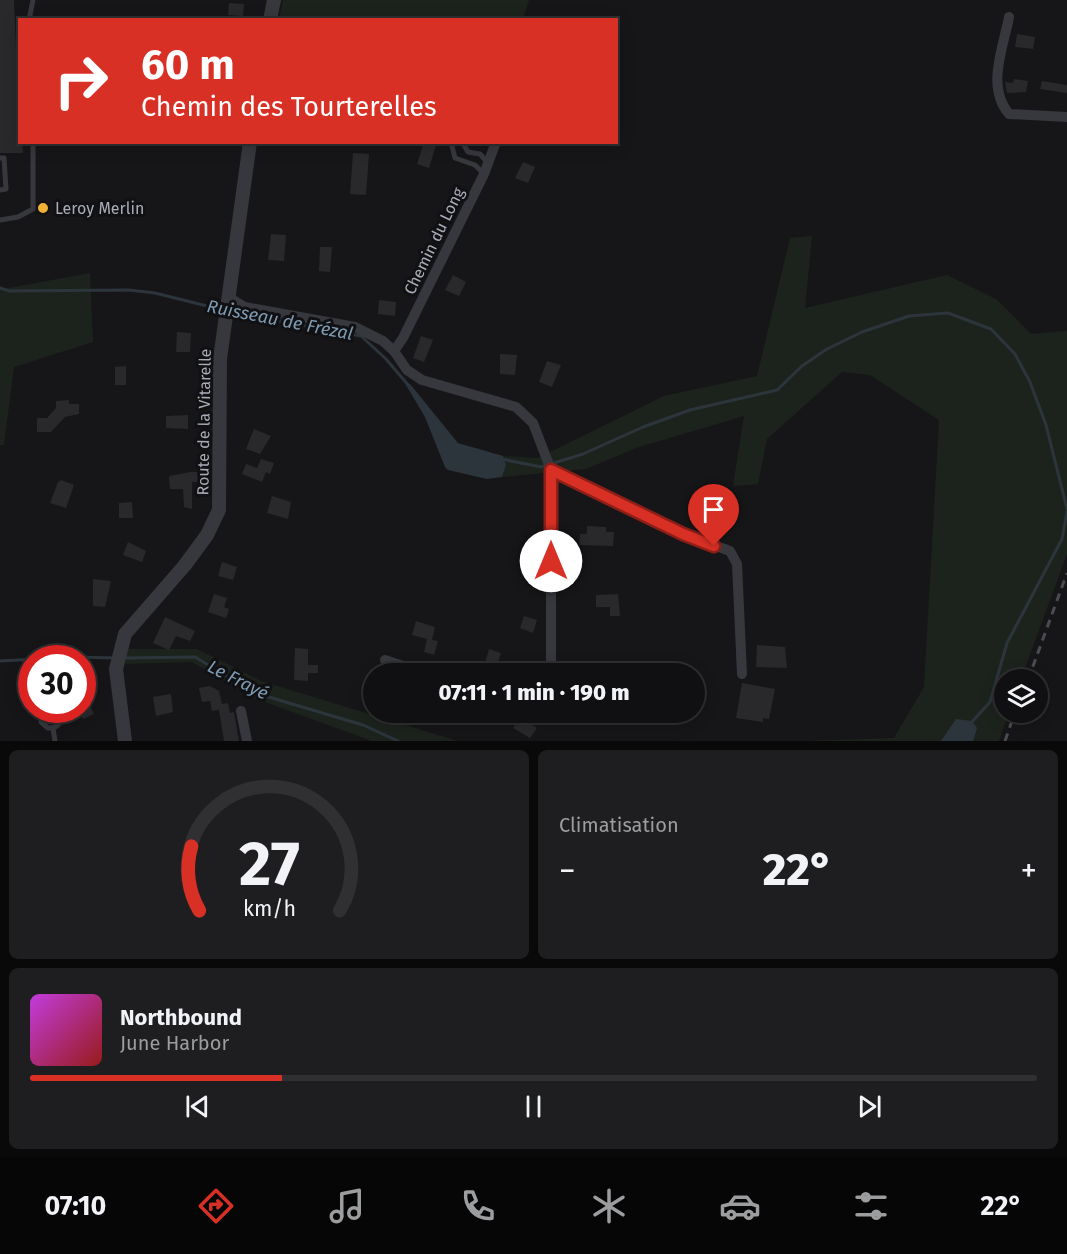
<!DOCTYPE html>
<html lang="fr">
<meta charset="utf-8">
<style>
:root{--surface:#101012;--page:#1e1e20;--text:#f1f3f6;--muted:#9c9d9f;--line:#303032;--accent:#d93025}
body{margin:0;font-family:"Fira Sans",sans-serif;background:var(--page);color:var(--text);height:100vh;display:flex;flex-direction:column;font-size:22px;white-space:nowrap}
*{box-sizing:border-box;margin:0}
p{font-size:20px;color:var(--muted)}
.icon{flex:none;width:33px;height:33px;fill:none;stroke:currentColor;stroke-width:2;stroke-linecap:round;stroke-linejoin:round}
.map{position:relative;height:741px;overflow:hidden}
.panel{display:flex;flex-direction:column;gap:9px;padding:9px;background:#09090a;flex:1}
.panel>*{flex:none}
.hud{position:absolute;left:18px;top:18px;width:600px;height:126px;border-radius:0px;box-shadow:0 3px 15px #0003,0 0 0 2px var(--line);background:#d93025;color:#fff;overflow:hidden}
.buttons{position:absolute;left:994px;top:669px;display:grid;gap:12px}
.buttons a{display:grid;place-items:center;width:54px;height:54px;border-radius:50%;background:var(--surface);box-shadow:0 3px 15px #0003,0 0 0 2px var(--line);font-size:30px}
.speed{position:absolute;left:18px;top:645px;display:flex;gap:12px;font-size:30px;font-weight:700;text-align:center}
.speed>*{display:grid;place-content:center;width:78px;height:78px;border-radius:50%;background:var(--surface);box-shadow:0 3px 15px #0003,0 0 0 2px var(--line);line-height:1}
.speed .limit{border:9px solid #d22;background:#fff;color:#111}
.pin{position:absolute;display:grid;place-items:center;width:51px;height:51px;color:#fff;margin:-62px -26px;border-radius:50% 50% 50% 0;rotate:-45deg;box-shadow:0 0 6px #0007}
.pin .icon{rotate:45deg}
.me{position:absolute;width:66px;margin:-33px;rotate:0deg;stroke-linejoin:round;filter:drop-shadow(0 0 4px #0008)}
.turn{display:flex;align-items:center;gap:21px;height:126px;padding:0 24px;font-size:27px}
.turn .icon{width:78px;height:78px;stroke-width:2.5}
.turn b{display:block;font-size:42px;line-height:51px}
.big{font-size:45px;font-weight:800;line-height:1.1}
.panel .card{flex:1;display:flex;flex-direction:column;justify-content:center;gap:9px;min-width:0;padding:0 21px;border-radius:9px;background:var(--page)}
.panel .dial{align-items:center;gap:0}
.dial svg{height:156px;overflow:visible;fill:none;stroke:var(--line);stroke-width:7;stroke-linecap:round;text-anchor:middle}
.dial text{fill:var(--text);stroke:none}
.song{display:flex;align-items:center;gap:18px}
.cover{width:72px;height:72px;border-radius:9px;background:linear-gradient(135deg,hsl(290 70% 55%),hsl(0 70% 35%))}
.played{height:6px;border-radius:3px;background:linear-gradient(90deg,var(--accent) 25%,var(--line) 25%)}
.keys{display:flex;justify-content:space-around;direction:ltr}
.heat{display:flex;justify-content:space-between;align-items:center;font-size:33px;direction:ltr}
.panel .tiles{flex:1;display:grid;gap:9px;grid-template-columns:1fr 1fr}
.card:last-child{grid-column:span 2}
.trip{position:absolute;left:363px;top:663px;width:342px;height:60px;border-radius:30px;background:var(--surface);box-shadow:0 3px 15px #0003,0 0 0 2px var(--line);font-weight:800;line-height:60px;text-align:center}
.dock{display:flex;height:96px;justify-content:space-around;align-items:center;background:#060607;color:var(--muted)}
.dock .icon{width:42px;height:42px}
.dock .selected{color:var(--accent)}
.dock b{font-size:27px;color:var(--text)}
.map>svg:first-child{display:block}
</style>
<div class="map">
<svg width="1067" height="741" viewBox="0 0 1067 741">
<rect width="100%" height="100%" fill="#161618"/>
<path fill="#1c231d" d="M283,0H529L523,19H279Z
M812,236L805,308L947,275L996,299L1031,334L1067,331V554L1021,679L1005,680V712L1009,713L999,741H803L894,738L924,687L939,420L870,375L842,372L767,439L758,484L733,486L744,416L636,448L586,469L502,477L506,465L503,456L538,458L664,396L757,376L790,238Z
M90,273L93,342L14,367L4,445H0V286L3,289Z
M128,649H197L261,681L458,741H372L251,697L192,662L125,664Z"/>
<path fill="#2c353c" d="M410,384L458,443L503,456L506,465L502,477L487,479L448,470L445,467L425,417L406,385Z
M956,719L972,721L977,728L973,741H941Z"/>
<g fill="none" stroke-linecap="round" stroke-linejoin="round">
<path stroke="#2c353c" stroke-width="3" d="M0,288L9,291L129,290L155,293L223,310
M230,312L361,336L386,359L409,386
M501,459L541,467L583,454L643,427L690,410L777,390L802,366L827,349L862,332L909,316L948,313L991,329L1015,354L1030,382L1046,425L1067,509
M125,658L195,657L255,693L363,725L398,741
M0,661L75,657L115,658
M971,723L990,702L1007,643L1062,539L1067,512"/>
</g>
<path fill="#29292c" d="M0,0H14L20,142H22L23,153H0Z
M229,3L244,4L243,16L228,15Z
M1017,34L1035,37L1033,49L1015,47Z
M1014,79L1028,81L1026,92L1007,93L1005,82L1013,83Z
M1042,81L1067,85V93L1040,89Z
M424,142H437L429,168L417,164Z
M353,153L369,154L366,195L350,194Z
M523,162L535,167L528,183L515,178Z
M271,234L286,235L284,261L268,260Z
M320,247H332L330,272L319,271Z
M453,275L466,282L459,296L445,290Z
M379,300L396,302L395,316L378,314Z
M177,332L191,333L190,352H176Z
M421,336L433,340L424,362L413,358Z
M500,354L517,355L515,375L500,374Z
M547,361L561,365L552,387L539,382Z
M126,366V385H115V367Z
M69,400V404H79V414L65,417L51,432H37V418H47L56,408V401Z
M188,415V429L166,428V416Z
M254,429L271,436L260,454L246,449Z
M261,459L274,463L270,474L266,472L262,482L242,474L246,464L257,468Z
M191,472H200V482H192V509L184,507L183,489H170L169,476Z
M61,480L74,485L66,508L50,503L58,482Z
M272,496L291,502L288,519L267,513Z
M132,502L133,518H119V503Z
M587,526L606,527V532H614L613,546L579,545L580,534H587Z
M128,542L146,551L142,562L123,555Z
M222,562L237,567L233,580L218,576Z
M93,579L111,581L105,607L93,606Z
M214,594L227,598L224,607L229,609L226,618L208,612Z
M618,594L620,616H610V607H596V595Z
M524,616L537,620L533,633L520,628Z
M165,617L195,631L190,641L176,636L169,650L153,643Z
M416,621L435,627L432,640L438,641L434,655L424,652L427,639L412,635Z
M757,645L785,647L787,668L756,667Z
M295,648L308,649V665H318V673H308V681L294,680Z
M489,649L501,653L494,674L486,672L487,668L484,666Z
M742,683L775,689L769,719L763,718V722L736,718Z
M210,686L219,691L222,704L228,703L230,713L234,712L239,741H224L219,710L212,711L210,701L202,702L199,688Z
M82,688L94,714L83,719L79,710H82Z
M171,694L173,712L156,716L153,697Z
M520,718L537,728L530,738L513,728Z"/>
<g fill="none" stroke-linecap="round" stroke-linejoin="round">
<path stroke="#37383d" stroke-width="5" d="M29,20L33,0
M451,142L455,158L475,165L483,173
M462,142L468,152L480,154L487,162
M0,158H4L6,189L0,190
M0,220L18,217L33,209V142
M44,710L41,722L48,728C59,729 65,719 58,710
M53,728L55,741"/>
<path stroke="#37383d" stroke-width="10" d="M1009,17C1003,49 986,87 1009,114L1067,117
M228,297L245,307L355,327L383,341L394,351L407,370L422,380L516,407L533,423L551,470V674
M394,351L403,338L484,174L496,142
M551,470L683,534L730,551L737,564L742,674
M385,660L427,674
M241,711L247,741"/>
<path stroke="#37383d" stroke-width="14" d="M270,20L274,0
M125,741L116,669L125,634L185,565L207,535L219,510L220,359L250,142"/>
<path stroke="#4a4c52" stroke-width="3" stroke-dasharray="8 6" stroke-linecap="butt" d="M1028,680L1067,573
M1005,741L1015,712"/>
</g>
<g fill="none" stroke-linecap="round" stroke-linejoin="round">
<defs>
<path id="route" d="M551,561V470L683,534L714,546"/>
</defs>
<use href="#route" stroke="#8d1f18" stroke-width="15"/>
<use href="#route" stroke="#d93025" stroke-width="10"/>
</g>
<circle fill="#f2b134" stroke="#111113" stroke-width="2" cx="43" cy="208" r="6"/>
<g text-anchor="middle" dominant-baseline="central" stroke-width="6" stroke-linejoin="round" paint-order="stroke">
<g font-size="16" fill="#a8adb8" stroke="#111113" text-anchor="start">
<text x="55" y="208">Leroy Merlin</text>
</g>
<g font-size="16" fill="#a8adb8" stroke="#111113">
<text transform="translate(434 241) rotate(-64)">Chemin du Long</text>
<text transform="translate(204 422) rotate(-89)">Route de la Vitarelle</text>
</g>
<g font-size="18" font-style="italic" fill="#7f9bb3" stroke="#111113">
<text transform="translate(280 320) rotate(11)">Ruisseau de Frézal</text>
<text transform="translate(238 680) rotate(27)">Le Frayé</text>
</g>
</g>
</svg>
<div class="buttons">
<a><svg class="icon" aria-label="layers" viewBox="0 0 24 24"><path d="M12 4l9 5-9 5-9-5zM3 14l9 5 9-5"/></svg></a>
</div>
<div class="speed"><div class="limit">30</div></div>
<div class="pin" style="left:714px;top:546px;background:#d93025"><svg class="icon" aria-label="arrive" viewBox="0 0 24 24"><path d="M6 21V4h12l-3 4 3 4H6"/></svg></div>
<svg class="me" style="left:551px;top:561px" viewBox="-20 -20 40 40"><circle r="19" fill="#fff"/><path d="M0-13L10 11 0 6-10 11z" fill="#d93025"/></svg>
<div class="trip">07:11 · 1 min · 190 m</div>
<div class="hud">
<div class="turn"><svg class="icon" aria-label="right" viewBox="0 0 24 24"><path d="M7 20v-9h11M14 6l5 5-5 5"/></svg><div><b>60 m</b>Chemin des Tourterelles</div></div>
</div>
</div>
<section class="panel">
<div class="tiles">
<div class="card dial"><svg viewBox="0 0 100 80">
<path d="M14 69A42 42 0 1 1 86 69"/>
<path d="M14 69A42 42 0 0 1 10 36" stroke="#d93025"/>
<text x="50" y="56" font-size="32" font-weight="700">27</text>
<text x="50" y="72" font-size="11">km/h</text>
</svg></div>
<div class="card"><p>Climatisation</p>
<div class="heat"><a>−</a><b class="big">22°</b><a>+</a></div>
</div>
<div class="card">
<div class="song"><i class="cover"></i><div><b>Northbound</b><p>June Harbor</p></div></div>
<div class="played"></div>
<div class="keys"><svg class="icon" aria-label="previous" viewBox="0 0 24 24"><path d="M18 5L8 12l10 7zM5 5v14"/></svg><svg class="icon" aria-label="pause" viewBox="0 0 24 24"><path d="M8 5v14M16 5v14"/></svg><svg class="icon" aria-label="next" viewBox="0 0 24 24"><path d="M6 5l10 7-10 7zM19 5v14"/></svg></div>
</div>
</div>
</section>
<nav class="dock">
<b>07:10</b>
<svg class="icon selected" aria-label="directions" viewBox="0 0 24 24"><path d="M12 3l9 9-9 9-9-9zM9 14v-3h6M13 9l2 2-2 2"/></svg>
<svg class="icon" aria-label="music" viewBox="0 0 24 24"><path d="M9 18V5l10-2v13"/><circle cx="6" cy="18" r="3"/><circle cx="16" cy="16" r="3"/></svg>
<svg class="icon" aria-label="phone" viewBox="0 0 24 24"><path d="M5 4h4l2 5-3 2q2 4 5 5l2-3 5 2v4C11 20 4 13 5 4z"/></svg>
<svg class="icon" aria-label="climate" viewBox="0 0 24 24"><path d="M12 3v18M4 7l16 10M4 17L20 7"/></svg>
<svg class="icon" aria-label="car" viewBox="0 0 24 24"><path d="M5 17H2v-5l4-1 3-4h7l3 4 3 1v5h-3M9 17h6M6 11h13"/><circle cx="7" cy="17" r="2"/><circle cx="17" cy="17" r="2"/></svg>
<svg class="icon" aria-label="filters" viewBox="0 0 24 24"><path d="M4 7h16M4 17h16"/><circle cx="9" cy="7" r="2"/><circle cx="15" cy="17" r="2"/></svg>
<b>22°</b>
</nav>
